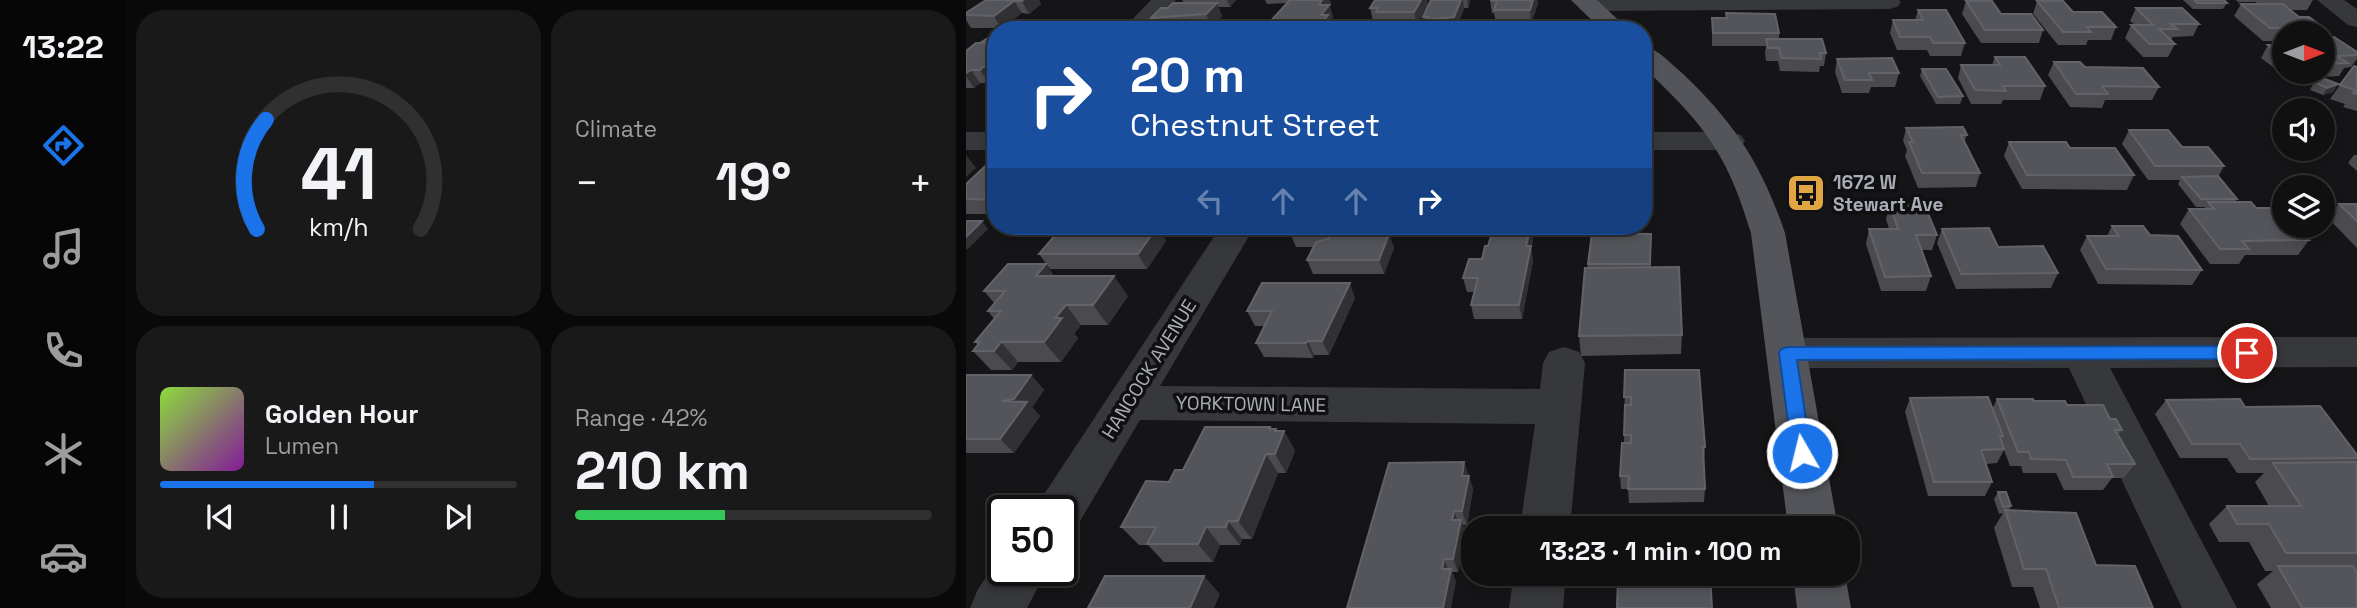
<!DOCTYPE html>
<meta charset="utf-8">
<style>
:root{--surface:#101011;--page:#19191a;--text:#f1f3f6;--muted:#9c9d9f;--line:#303031;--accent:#1a73e8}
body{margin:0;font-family:"Space Grotesk",sans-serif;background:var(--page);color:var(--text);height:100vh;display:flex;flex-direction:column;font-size:26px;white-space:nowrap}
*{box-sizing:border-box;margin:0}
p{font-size:23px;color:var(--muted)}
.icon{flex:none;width:38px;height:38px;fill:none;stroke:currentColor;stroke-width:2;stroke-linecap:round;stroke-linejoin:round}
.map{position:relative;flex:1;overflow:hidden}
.panel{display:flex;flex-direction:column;gap:10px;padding:10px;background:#090909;width:840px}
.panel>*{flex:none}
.guide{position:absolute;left:21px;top:21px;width:665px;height:214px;border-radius:28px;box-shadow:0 4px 10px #0003,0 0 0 2px var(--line);background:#1a4fa0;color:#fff;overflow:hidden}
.needle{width:46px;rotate:90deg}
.controls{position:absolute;left:1306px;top:21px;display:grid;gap:14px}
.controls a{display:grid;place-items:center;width:63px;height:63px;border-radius:50%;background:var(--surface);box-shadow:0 4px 10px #0003,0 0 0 2px var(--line);font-size:35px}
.speed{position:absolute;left:21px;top:495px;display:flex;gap:14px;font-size:35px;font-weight:700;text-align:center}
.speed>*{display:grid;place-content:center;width:91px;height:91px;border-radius:50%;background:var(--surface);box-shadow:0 4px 10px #0003,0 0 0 2px var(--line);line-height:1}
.speed .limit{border:4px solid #111;border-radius:10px;background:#fff;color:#111}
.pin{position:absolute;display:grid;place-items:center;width:60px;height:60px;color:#fff;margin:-30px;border:4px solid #fff;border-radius:50%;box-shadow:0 2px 7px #0007}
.me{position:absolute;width:77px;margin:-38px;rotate:352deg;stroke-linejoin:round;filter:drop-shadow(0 0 5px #0008)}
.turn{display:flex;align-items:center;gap:24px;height:147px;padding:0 28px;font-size:32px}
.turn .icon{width:91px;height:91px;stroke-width:2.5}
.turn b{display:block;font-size:49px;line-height:60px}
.lanes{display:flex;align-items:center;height:66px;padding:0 28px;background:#0003;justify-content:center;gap:35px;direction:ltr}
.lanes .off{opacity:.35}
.big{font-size:52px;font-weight:700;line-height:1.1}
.panel .tile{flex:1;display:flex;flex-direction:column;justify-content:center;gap:10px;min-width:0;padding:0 24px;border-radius:28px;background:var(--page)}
.panel .dial{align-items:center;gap:0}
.dial svg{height:182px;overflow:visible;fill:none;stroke:var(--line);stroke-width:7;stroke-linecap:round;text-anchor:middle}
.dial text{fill:var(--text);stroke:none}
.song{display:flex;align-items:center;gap:21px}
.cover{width:84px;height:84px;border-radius:10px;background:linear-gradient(135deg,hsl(90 70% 55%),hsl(290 70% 35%))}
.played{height:7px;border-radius:4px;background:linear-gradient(90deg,var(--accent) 60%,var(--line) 60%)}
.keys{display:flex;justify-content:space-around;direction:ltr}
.heat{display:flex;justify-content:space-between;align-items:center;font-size:38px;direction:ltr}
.charge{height:10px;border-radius:5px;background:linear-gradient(90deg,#34c759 42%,var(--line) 0)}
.panel .tiles{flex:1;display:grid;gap:10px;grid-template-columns:repeat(2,1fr)}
.trip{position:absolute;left:495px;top:516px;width:399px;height:70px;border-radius:28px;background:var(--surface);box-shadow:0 4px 10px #0003,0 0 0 2px var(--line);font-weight:700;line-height:70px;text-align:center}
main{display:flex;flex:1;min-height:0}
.tabs{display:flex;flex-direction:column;width:126px;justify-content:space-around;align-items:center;background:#060607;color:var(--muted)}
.tabs .icon{width:49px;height:49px}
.tabs .current{color:var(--accent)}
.tabs b{font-size:32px;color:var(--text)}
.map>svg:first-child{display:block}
</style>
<main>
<nav class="tabs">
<b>13:22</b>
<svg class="icon current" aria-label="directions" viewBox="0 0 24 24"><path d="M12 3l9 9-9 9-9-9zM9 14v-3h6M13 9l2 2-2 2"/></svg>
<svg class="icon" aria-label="music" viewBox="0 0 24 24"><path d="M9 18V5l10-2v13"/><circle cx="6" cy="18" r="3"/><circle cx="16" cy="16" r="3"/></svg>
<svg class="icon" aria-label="phone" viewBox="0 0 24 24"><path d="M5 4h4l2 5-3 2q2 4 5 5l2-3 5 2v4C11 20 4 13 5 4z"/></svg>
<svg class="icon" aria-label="climate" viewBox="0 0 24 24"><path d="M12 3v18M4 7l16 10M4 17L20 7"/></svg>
<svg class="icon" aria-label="car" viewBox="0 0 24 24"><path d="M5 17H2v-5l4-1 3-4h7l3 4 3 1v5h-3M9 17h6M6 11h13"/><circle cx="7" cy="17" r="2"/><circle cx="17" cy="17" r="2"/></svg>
</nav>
<section class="panel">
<div class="tiles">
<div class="tile dial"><svg viewBox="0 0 100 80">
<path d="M14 69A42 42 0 1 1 86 69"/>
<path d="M14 69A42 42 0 0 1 18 21" stroke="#1a73e8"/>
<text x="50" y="56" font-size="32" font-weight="700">41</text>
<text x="50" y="72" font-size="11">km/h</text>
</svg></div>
<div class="tile"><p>Climate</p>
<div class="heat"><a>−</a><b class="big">19°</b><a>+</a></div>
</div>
<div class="tile">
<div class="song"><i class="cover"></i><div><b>Golden Hour</b><p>Lumen</p></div></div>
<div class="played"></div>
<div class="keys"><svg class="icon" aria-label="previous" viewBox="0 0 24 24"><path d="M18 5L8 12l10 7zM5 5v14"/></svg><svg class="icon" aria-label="pause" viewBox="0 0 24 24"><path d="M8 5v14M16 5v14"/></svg><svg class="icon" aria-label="next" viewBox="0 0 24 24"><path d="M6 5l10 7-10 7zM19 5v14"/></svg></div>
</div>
<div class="tile"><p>Range · 42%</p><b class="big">210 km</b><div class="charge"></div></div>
</div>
</section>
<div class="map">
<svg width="1391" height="608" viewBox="0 0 1391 608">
<rect width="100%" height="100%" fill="#151517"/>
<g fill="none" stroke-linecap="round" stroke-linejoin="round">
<path fill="#37383c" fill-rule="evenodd" d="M185,0H210L182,30H156Z
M613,0H933L935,2L931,7L923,9L622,11L614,9L610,4Z
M1351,0H1378L1391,9V27L1382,25Z
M0,132H30V150H0Z
M677,132H764L775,135L779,141L775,147L764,150H677Z
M255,226H289L194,386L574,389L577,363L583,352L598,347L613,352L619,363L604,528H554L569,424L174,420L111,526L96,532V511H70L77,496Z
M1391,337V367L1144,368L1271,608H1216L1103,368H821L807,364L801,353L807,342L821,338Z
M37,553V570H81L61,608H4L12,589Z
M548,574H600L597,608H543Z"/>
<path fill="#53555a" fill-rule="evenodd" d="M605,0H631L663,30H636Z
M677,45C692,49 704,63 716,73C768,122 796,165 819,233L872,528H822L785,233C761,153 738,124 677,67Z
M827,574H879L885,608H831Z"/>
</g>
<path fill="#4a4a4f" d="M20,0H73L75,4L63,14L56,13L35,28H5L0,20V13Z
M216,0H270L264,7H252L256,16L246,27L233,28L234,30H173L186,20L185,18L202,8L218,3Z
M299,0H364L365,5L364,7L367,17L364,22L365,28L364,30H277L304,29L302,24L322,3L301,4Z
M465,0H504V2L502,8H498L490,29L459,30L457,17Z
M524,0L572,4L565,23H530L528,13H526Z
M1217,0H1258L1261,3L1257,9H1227Z
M1270,0H1347L1341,10H1324L1333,17L1359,29L1356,33H1318V41H1297L1268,16L1275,4H1291L1290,2H1272Z
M1000,1L1077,30L1073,43H1015L996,14Z
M1071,1L1107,12L1150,27L1145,40H1122L1120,45H1092L1067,14Z
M462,4L451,25H413L412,21H407L404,8Z
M1170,8L1233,24L1227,36L1207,37L1205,40L1209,44L1202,57H1177L1159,38L1165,25H1169L1164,21Z
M952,10L999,43L995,56H964L961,50H931L924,33L927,20H949Z
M746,18L813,33V39L860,53L858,66H854L853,72L814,71L812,61H800L799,52L800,46H746Z
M30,38V97L22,85L29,80L23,83H14L8,88H0V51L14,43Z
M1356,38L1391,52V59L1385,67L1378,68L1373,76L1323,79L1295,58L1302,45H1312L1313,42H1318V72H1356Z
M1029,57L1079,86L1074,100H1037L1035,104H1005L992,78L995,65H1026Z
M871,59L933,73L929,87H905L903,93H876L869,72Z
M1088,62L1119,67L1193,87L1186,100H1139L1136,108L1104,107L1082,75Z
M1391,67V111L1377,107L1379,104L1364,99L1374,85Z
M956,69L997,96L994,104H970L954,76Z
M1348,82L1372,84L1367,92L1357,95L1344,90Z
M940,128L1001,135L998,142L1014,173L1010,187L952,188L939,156L941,150L937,141Z
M1163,130L1216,147L1258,166L1252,177L1271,199L1269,202L1290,208L1343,240L1332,255H1279L1273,264H1244L1214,224L1223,209H1238L1239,207H1230L1212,184L1214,180H1182L1156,144Z
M1043,142L1104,148L1168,175L1161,190L1056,189L1038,156Z
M1388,155H1391V171L1382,163Z
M30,156V214H0V184Z
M1373,204H1391V248L1362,218Z
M924,205L971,235L966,250H955L965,276L960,291H915L900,244L903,229H923L920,219Z
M97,226H198L195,231L200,241L181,269H84L73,254Z
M327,226H425L422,234H423L428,248L418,274H347L341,260L347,247H330L324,233Z
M536,226H571L570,229H565L567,241L565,248L567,261L556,319H508L505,305L508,292H501L497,278L516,259L522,246Z
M1146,226L1236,270L1226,285L1132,284L1114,250L1121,236H1141Z
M976,229L1032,247L1092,273L1085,288L990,289L971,243Z
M685,234V267L716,335L715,354L615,356L613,336L622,264Z
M88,276L162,296L142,325H115L108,334L112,338L95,362H52L46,370H25L7,351L12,345L9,342L28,319L22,311L29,304L18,291Z
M389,298L363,355H348L347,358L298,357L290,343L299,326H289L281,311Z
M659,370L739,447L738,461L739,489L738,502L663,503L662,489H655L654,476L658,443Z
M0,375H65L78,390L66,407L74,416L48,453H0Z
M944,398L1026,409L1031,399L1101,405L1144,419L1156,430L1152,435L1169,464L1158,478H1146L1137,490H1098L1090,473H1057L1055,466H1044L1038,450L1031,463L1020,464L1026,482L1019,496H962L939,412Z
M1200,400L1279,407L1391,455V460L1389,462H1391V571H1390L1391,608H1305L1291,584L1307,571H1299L1283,542H1253L1243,524L1261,506H1303L1289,482L1298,473H1271L1261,458H1214L1189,414Z
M304,427L305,429L312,431H318L329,451L320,473H312L286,539H276L274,545H254L247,562H198L182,545H173L155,527L217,470Z
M498,462L507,489L501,525H496L500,534L492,572H486L490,582L381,608Z
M1032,492L1045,506L1043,510L1130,565L1187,608H1074L1067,587H1046L1028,528L1037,513L1033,514L1028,499Z"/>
<path fill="#313134" d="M57,0H73L75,4L63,14L56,1Z
M261,0H270L264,7Z
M356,0H364L365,5L364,7L367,17L364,22L365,28L364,30H357L355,24L353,5Z
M455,0H461L462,4L451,25L448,12Z
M495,0H497L498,9L490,29L465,30L462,20Z
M501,0H504V2L502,8Z
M567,0H572V4L565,23L564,10Z
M48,1L56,13L35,28L28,16Z
M251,3L256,16L246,27L240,14Z
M231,24L234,30H226Z
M18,66L27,80L23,83L14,70Z
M5,70L14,83L8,88L0,76V73Z
M1372,84L1367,92L1357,95L1361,88Z
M0,155L10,168L0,177Z
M16,221L22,229L1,250L0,248V237Z
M183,226H198L195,231L200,241L181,269L172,254L187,233Z
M415,226H425L416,248L411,234Z
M565,226L567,241L565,248L567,261L556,319L553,305L560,246Z
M423,234L428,248L418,274L413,260Z
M80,264L94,284L70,276Z
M148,276L162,296L142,325L127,305Z
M384,283L389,298L363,355L356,341Z
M100,305L115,325L108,334L112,338L95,362L78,342L89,318Z
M342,341L348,355L347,358L340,343Z
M35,342L52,362L46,370L28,351Z
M65,375L78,390L66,407L74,416L48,453L34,439L36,401Z
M304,427L313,442L309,431L310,429L315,437L318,431L329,451L320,473L309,454L303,429Z
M300,454L312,473L286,539L272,521Z
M498,462L503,476H496Z
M503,476L507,489L501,525L496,511Z
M488,511L493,525L486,520Z
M495,520L500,534L492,572L487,559Z
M262,521L276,539L274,545L260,527Z
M240,527L254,545L247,562L232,544Z
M478,559L483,572L476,569Z
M485,569L490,582L485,608H477Z
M238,576L254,594L248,608H224Z"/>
<path fill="#54555a" stroke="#626368" stroke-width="2" d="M20,0H57L56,1H48L28,16L0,15V13Z
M324,0H356L353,5H363L355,15H362L355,24H302Z
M409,0H455L448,12H410L412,8H404Z
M465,0H495L488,17L462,20L463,17H457Z
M524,0H567L564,10H528L531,1Z
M1228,0H1258L1261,3H1231Z
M1000,1H1026L1035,14H1065L1077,30H1019Z
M1071,1H1097L1107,12H1136L1150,27H1121L1125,32H1097Z
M207,3H251L240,14L185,18L195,8H202Z
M1275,4H1317L1333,17H1343L1359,29L1304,28Z
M1170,8H1216L1233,24H1205L1211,29H1193L1209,44H1183L1165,25H1187Z
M952,10H980L999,43H967L964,37H934L927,20H957Z
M760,13L809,14L813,33H747L746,18H761Z
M183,20L231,24L226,30H173Z
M277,29H345L277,30Z
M1368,37L1391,52V55L1371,56L1382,63L1356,64V38Z
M22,38H30L18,43H14Z
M30,38V67L18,66L14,70H5L0,73V51L10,43H18Z
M800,39H856L860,53H854L855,59L815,58L813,48H802Z
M1302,45H1318V56Z
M1029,57H1059L1079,86H1037L1040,91L1009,90L995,65H1034Z
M926,58L933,73H903L906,80H879L871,59Z
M1088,62H1114L1119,67L1177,68L1193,87L1136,86L1142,94H1110Z
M1388,66L1391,67V94L1387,93L1389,90L1374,85Z
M956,69H980L997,96L972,97Z
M30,79V85H22Z
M1359,79L1372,84L1361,88L1348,82Z
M997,127L1001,135H995L1014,173H956L943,142H947L940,128Z
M1163,130H1202L1216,147H1242L1258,166H1189Z
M1043,142H1100L1104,148H1149L1168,175H1061Z
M30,156V200L0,199V184Z
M1252,176L1271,199H1235L1216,177Z
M1242,202H1285L1290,208H1313L1318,213V226H1329L1343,240L1276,241L1283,249H1254L1223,209H1248Z
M958,204L971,235H950L965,276L919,277L903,229H932L924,205Z
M1373,204H1391V221Z
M1,221H16L0,237V222Z
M97,226H192L172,254H73Z
M327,226H415L411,234H423L413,260H341L350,242L362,239L365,233H324Z
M528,226H565L560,246H565L553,305H505L512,278H497L503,259H516L519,246H522Z
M1146,226H1177L1184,235L1212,236L1236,270L1140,269L1121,236H1153Z
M1023,228L1032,247L1077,246L1092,273L995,274L976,229Z
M626,233L685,234L684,264H622Z
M42,264H80L70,276H148L127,305H100L89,318H96L78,342H35L28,351H7L14,342H9L35,311H22L39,291H18Z
M713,267L716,335L613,336L619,268Z
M296,283H384L356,341H342L340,343H290L306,311H281Z
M659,370H733L739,447H737L739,489H662L663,476H654L656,443H665V435H658L659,405H665V397H658Z
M0,375H65L48,399L36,401L61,402L34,439H0Z
M1022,397L1037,436H1034L1038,449L1015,450L1026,482H968L944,398Z
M1031,399H1067L1068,401H1099L1101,405H1137L1144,419H1150L1156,430H1149L1169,464H1141L1147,477H1107L1100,460L1065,459L1063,452H1052Z
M1274,399L1279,407L1354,406L1391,455V458L1284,459L1274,444H1226L1200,400Z
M239,427H304L303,429H310L309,431H318L309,454H300L272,521H262L260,527H240L232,544H181L190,527H155L180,481L203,482L209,470H217Z
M498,462L496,476H503L496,511H488L486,520H495L487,559H478L476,569H485L477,608H381L423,463Z
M1391,462V553H1320L1303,524H1271L1261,506H1335L1307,463Z
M1032,492H1040L1045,506L1037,507Z
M1039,510L1110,513L1130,565L1169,566L1187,608H1093L1080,569H1058Z
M653,524H740L741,528H653Z
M1312,566H1387L1391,573V608H1336Z
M659,574H744L746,608H651L652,575Z
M139,576H238L224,608H122Z"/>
<path fill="#1a73e8" stroke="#114b97" stroke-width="2" d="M1281,346L1287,348L1289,353L1287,357L1281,359L831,360L845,453L842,459L836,461L829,459L826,453L813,353L815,349L821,347Z"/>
<defs>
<symbol id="bus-square" viewBox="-11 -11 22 22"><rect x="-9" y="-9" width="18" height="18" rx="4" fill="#e0a644" stroke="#101012"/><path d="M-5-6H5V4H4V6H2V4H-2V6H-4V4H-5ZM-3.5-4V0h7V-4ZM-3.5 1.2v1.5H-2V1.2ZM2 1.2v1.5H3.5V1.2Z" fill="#111"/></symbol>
</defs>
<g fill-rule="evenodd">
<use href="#bus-square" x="818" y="171" width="44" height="44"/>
</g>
<g text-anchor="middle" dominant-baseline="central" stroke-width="7" stroke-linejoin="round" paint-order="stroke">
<g font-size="19" font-weight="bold" fill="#a9adb6" stroke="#101012" text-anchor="start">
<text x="867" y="182">1672 W<tspan x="867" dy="22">Stewart Ave</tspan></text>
</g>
<g font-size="19" fill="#a9adb6" stroke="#101012">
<text transform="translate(183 369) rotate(-58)">HANCOCK AVENUE</text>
<text transform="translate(285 404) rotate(1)">YORKTOWN LANE</text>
</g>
</g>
</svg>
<div class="controls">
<a><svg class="needle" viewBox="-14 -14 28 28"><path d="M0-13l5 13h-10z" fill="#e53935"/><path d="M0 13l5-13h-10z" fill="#9c9d9f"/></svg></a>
<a><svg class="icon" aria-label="sound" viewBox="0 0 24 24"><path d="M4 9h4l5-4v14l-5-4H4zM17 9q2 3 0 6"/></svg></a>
<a><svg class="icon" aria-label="layers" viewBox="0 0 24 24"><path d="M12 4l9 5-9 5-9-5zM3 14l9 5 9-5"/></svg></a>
</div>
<div class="speed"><div class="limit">50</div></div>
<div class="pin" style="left:1281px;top:353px;background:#d93025"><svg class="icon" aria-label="arrive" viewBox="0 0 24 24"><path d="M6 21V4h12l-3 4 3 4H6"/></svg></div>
<svg class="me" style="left:836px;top:453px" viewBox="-20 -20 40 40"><circle r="17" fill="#1a73e8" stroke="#fff" stroke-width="3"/><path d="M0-11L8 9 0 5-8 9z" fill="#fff"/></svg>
<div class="trip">13:23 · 1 min · 100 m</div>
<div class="guide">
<div class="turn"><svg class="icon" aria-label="right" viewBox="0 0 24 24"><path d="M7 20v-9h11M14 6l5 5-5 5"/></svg><div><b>20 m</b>Chestnut Street</div></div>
<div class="lanes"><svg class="icon off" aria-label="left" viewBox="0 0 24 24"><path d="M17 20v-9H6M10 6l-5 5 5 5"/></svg><svg class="icon off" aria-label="ahead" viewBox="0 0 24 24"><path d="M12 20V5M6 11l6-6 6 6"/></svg><svg class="icon off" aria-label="ahead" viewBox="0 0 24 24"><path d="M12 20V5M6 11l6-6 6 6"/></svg><svg class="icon" aria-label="right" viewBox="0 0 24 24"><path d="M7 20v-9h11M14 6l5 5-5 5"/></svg></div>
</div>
</div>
</main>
